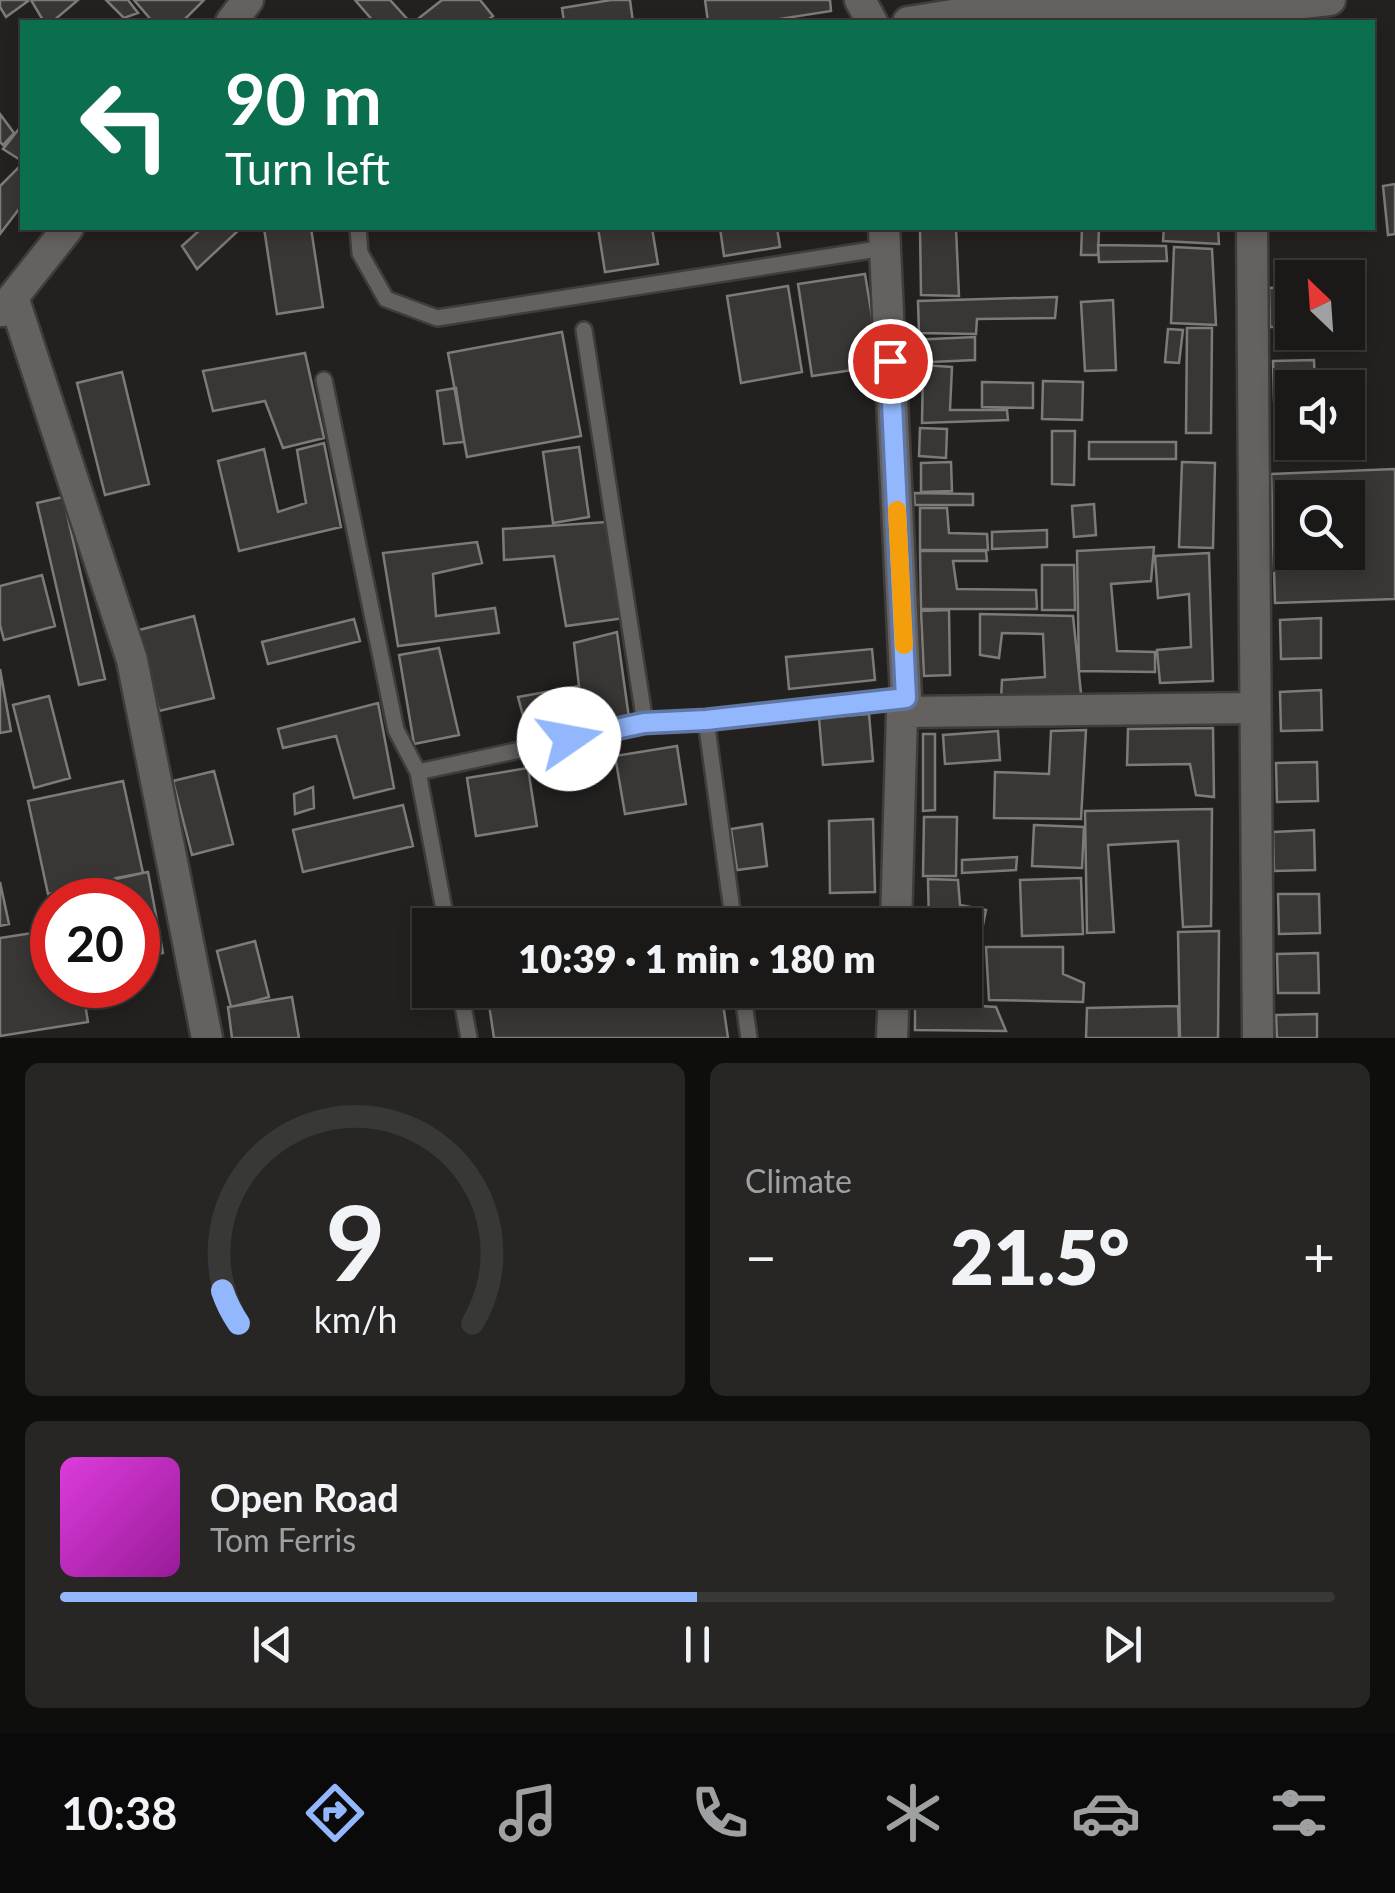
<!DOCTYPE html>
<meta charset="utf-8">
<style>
:root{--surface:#1a1918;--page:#272625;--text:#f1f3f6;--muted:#9fa0a2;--line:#383837;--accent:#93b7fd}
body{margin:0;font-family:Lato,sans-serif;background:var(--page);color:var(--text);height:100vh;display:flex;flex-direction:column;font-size:38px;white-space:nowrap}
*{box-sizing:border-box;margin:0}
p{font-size:32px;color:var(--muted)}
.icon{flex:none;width:55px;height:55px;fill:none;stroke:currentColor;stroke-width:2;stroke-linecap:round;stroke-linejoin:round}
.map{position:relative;height:1038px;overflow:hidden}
.side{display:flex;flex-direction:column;gap:25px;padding:25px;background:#0e0e0d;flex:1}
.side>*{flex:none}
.banner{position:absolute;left:20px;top:20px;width:1355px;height:210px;border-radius:0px;box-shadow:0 5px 15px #0003,0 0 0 2px var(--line);background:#0b6e4f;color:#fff;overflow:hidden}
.needle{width:65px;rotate:335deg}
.fabs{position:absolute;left:1275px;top:260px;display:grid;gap:20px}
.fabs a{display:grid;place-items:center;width:90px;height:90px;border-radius:0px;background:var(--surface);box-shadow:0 5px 15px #0003,0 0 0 2px var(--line);font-size:50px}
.speed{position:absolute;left:30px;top:878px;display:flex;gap:20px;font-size:50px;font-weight:700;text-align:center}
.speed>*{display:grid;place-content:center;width:130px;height:130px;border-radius:50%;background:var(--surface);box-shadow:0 5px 15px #0003,0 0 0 2px var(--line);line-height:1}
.speed .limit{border:15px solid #d22;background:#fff;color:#111}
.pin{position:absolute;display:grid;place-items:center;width:85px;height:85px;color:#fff;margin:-42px;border:5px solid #fff;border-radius:50%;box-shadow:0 2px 10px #0007}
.me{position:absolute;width:110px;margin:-55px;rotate:78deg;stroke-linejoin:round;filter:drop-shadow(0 0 8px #0008)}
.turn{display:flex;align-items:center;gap:35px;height:210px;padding:0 40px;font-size:45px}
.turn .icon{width:130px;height:130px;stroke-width:2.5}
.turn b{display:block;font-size:70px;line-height:85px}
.big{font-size:75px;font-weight:800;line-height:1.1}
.side .card{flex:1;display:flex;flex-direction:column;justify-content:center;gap:15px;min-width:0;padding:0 35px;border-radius:15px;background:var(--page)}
.side .dial{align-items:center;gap:0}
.dial svg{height:260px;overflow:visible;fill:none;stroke:var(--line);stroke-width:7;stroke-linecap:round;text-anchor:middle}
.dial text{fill:var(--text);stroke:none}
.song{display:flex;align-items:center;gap:30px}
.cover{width:120px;height:120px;border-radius:15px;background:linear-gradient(135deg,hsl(300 70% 55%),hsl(300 70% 35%))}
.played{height:10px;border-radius:5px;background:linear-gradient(90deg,var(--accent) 50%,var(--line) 50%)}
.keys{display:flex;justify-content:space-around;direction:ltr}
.heat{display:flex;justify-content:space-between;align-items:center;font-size:55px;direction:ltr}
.side .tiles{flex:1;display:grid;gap:25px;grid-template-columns:1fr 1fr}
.card:last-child{grid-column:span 2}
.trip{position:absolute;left:412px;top:908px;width:570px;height:100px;border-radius:0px;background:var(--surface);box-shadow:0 5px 15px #0003,0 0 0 2px var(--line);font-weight:800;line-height:100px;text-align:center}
.menu{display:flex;height:160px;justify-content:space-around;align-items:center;background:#0a0a0a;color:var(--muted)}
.menu .icon{width:70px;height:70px}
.menu .on{color:var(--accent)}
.menu b{font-size:45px;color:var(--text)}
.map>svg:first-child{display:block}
</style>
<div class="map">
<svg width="1395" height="1038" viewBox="0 0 1395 1038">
<rect width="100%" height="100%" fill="#232120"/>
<path fill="#393735" stroke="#7d7a78" stroke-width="2.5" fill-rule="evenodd" d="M0,0H27L28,1L6,17L0,7Z
M31,0H78L52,22H44Z
M106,0H128L138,13L124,18Z
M134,0H204L182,22H153Z
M355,0H390L410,22H374Z
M442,0H480L493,16L485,22H414Z
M611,0H630L633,22H564L562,8Z
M705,0H830L831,11L761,22H708Z
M0,114L14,133L3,145L0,142Z
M22,125V161L3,149Z
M22,164V205L0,234V186Z
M1395,184V234L1388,235L1383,186Z
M202,228H241L197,269L182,246Z
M264,228H311L323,307L277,314Z
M598,228H652L658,264L605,272Z
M720,228H777L780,247L724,256Z
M920,228H956L959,296L921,295Z
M1082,228H1099L1098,255H1081Z
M1164,228H1218L1219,244L1163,241Z
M1098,245L1166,246L1167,261L1099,262Z
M1174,247L1212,249L1216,325L1171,323Z
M865,274L880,366L812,376L798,284Z
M788,286L802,372L741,383L727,296Z
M1292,287V327H1270L1269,288Z
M1057,297L1055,318L977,319L976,334L919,333L918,301Z
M1113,300L1116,370L1085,371L1081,302Z
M1187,328H1212L1211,433H1186Z
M1168,329L1183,330L1179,363L1165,362Z
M562,332L581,436L467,457L448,353Z
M975,337V360L909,363V340Z
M305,353L324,438L283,448L265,401L213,411L203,371Z
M1314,360L1315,388H1292V400H1274L1273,361Z
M923,365L952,367L950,410H1007L1008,420L922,423Z
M122,372L149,484L105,495L77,383Z
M1043,381L1083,382L1082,420L1042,419Z
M982,382L1033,383V408L982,407Z
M456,388L464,442L444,444L437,391Z
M1278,420H1292V442H1319V459L1279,460Z
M920,428L947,429L946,458L919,456Z
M1052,431H1075L1074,485L1052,484Z
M1089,442H1176V459H1089Z
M324,443L341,527L239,551L218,461L264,449L278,512L306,503L297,450Z
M579,447L589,517L553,523L543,452Z
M951,462L952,491L921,492V463Z
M1182,462L1215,463L1213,548L1179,547Z
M1395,469V599L1275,603L1271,474ZM1292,498H1348V552H1292Z
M914,493L973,494V505H915Z
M63,497L105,679L79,685L37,503Z
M1094,504L1096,535L1074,537L1072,506Z
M920,508H947L949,533L987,534L988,550H920Z
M606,522L625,618L566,626L554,556L504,560L503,529Z
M1047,530V547L992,549V532Z
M477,542L482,563L433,574L436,616L495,608L499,633L398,646L383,553Z
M1154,547L1151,581L1111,584L1117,651L1155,652V672L1079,671L1077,551Z
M920,551H986L987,561H953L957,589L1036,590L1037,609H921Z
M1209,553L1213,681L1160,683L1157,650L1191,647L1189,594L1158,598L1155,556Z
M1042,565H1074L1075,610H1042Z
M42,575L55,626L4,640L0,625V586Z
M949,610L950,675L924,676L921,611Z
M980,614L1073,616L1082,703L1001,699L1002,680L1045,677L1043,634L1002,633L999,658L980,655Z
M194,616L214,698L159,711L139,630Z
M1321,618V658L1281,659L1280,620Z
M354,619L360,641L268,664L262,642Z
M617,632L629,718L529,738L518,697L579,686L574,643Z
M439,648L459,735L414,744L399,655Z
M872,649L875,680L789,689L786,657Z
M0,669L11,731L0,733Z
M1321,690L1322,730L1281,731L1280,692Z
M49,696L70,778L34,788L13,705Z
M378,703L394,788L354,798L336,736L283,748L278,729Z
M869,714L873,761L823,765L819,718Z
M1213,728L1214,797L1196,795L1190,764L1127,765L1128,729Z
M1086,730L1081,819L994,818L995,772L1049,774L1051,731Z
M998,731L1000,760L945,764L943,735Z
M923,734H935V810L923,811Z
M677,746L686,804L625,814L615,756Z
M1317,762L1318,801L1277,802L1276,763Z
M528,768L537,826L476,836L467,778Z
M214,771L233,844L192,855L173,781Z
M123,781L143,873L48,894L28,801Z
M313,787L314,808L295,814L294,794Z
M403,805L413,846L303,872L293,830Z
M1212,809L1211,926L1183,927L1178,841L1108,845L1114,932L1087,933L1085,811Z
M924,817H957L956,876H923Z
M873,819L875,892L830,893L829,821Z
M762,824L767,866L737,870L731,829Z
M1034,825L1084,827L1082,868L1032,866Z
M1314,830L1315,870L1274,871L1273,832Z
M1017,857L1016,870L962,873V860Z
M148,872L163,953L138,958V900H120L116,878Z
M1081,878L1083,934L1022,936L1020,880Z
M928,879L958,880L960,905L986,910L982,930L965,929V925H929Z
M0,882L9,924L0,926Z
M1278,894H1319L1320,933L1279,934Z
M52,930V985H82L88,1022L0,1036V938Z
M1219,931L1218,1038H1180L1178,932Z
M965,934L968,994L928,995V990H965Z
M255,941L269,997L231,1007L217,951Z
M986,947H1063V974L1084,983L1083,1002L989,1000Z
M1318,953L1319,993H1278L1277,954Z
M537,990H721L728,1038H494L488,998Z
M292,997L299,1038H232L228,1007Z
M915,1002L996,1007L1006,1031L915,1030Z
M1178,1006L1179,1038H1086L1087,1008Z
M1317,1014V1038H1277L1276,1015Z"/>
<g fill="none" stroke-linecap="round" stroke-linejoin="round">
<defs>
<path id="service" d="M358,228L360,253L386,299L437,318L884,248
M324,380L396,730L418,772L447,925
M706,720L734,925
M645,723L706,720L906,698
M418,772L645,723L584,330
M460,990L469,1038
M742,990L749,1038"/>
<path id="minor" d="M860,0L872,22
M231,22L248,0
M908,22L959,14L1250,9L1330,0
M884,228L906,698L902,712L896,925
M1252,228L1258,1038
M13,297L132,660L207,1038
M2,311L68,228
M902,712L1254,708
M892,1038L894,990"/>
</defs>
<use href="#service" stroke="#3f3d3c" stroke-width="20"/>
<use href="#minor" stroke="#3f3d3c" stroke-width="35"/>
<use href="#service" stroke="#64615f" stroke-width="15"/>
<use href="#minor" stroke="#64615f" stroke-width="30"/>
</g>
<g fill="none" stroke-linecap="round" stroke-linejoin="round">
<defs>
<path id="route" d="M569,739L644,723L706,720L906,698L890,361"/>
</defs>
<use href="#route" stroke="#6077a4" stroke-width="25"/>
<use href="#route" stroke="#93b7fd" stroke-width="18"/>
<path stroke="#f59e0b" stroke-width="18" d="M897,510L904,645"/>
</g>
</svg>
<div class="fabs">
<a><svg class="needle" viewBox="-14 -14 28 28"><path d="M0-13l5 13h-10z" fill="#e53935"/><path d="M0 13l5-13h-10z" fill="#9fa0a2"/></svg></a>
<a><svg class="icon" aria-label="sound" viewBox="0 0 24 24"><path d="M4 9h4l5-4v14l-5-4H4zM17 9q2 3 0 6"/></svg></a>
<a><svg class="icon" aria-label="search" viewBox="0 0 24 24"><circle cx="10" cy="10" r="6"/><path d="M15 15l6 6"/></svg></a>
</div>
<div class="speed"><div class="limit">20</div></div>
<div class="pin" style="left:890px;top:361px;background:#d93025"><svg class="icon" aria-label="arrive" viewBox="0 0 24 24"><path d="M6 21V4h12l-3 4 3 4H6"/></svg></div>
<svg class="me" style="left:569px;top:739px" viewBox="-20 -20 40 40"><circle r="19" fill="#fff"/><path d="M0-13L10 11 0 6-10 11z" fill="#93b7fd"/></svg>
<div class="trip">10:39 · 1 min · 180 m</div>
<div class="banner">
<div class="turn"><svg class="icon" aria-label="left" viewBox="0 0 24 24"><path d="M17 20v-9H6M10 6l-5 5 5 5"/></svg><div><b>90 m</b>Turn left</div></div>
</div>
</div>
<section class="side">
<div class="tiles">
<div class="card dial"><svg viewBox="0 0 100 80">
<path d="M14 69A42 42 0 1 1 86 69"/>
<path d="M14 69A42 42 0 0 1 9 59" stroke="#93b7fd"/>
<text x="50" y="56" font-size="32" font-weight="700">9</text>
<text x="50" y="72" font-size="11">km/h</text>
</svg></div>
<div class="card"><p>Climate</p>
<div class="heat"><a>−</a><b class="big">21.5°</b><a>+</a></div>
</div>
<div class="card">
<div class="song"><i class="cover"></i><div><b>Open Road</b><p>Tom Ferris</p></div></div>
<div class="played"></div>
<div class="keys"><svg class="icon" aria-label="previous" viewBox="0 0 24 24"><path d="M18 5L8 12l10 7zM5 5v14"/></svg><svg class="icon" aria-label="pause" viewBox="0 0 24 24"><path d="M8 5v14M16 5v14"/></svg><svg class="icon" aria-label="next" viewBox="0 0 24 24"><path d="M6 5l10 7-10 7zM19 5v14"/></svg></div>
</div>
</div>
</section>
<nav class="menu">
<b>10:38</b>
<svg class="icon on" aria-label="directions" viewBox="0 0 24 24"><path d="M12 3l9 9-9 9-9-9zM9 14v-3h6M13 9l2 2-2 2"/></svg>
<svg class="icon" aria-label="music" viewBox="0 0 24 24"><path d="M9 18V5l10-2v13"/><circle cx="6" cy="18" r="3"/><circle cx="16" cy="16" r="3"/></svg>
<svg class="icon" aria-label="phone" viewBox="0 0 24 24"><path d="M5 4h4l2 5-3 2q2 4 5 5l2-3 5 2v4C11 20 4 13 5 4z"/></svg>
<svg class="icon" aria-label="climate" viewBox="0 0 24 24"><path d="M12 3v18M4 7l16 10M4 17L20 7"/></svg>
<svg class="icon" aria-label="car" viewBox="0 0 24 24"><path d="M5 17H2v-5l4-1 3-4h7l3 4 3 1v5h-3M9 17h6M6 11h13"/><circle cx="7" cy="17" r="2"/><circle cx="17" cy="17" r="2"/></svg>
<svg class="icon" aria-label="filters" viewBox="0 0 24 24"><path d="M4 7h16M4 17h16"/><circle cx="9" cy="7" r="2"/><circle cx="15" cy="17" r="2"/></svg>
</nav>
